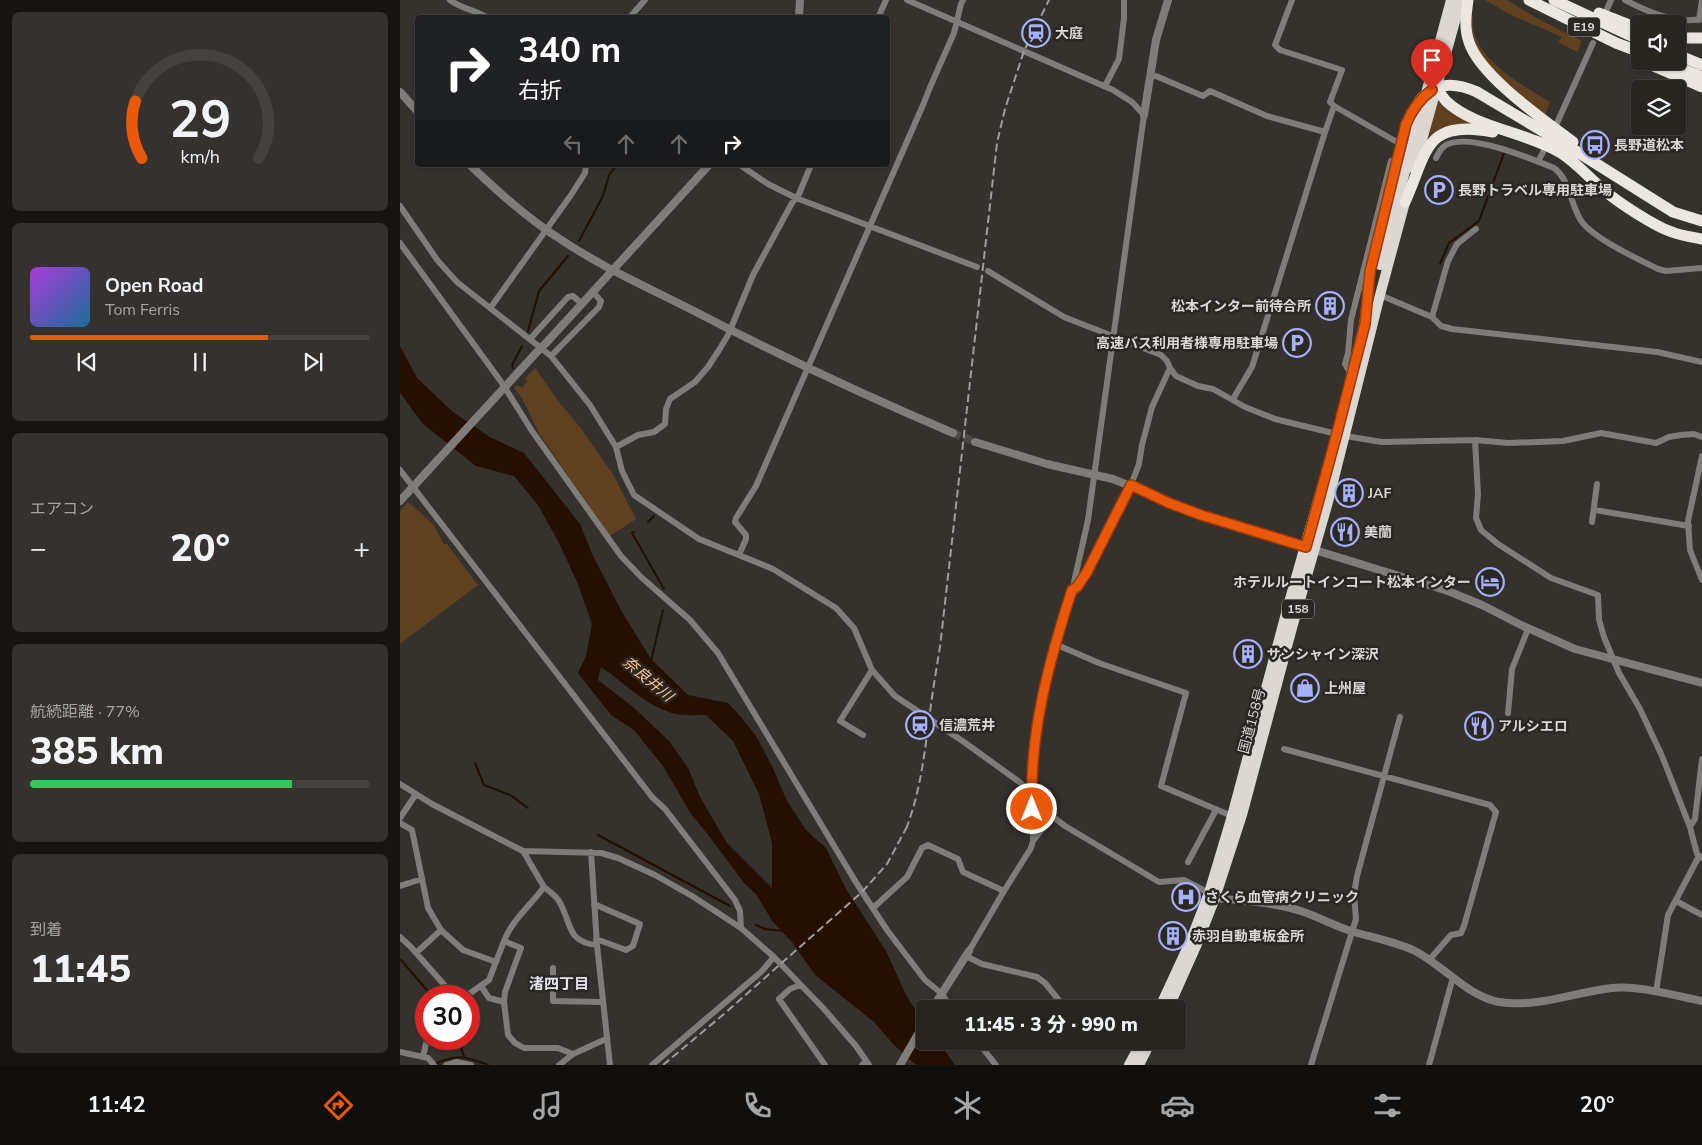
<!DOCTYPE html>
<html lang="ja">
<meta charset="utf-8">
<style>
:root{--surface:#282521;--page:#34312e;--text:#f1f3f6;--muted:#a5a5a5;--line:#44423f;--accent:#ea580c}
body{margin:0;font-family:"Nunito Sans","Noto Sans JP",sans-serif;background:var(--page);color:var(--text);height:100vh;display:flex;flex-direction:column;font-size:19px;white-space:nowrap}
*{box-sizing:border-box;margin:0}
p{font-size:16px;color:var(--muted)}
.icon{flex:none;width:28px;height:28px;fill:none;stroke:currentColor;stroke-width:2;stroke-linecap:round;stroke-linejoin:round}
.map{position:relative;flex:1;overflow:hidden}
.sheet{display:flex;flex-direction:column;gap:12px;padding:12px;background:#161412;width:400px}
.sheet>*{flex:none}
.banner{position:absolute;left:15px;top:15px;width:475px;height:152px;border-radius:5px;box-shadow:0 1px 4px #0004,0 0 0 1px var(--line);background:#202124;color:#fff;overflow:hidden}
.tools{position:absolute;left:1231px;top:15px;display:grid;gap:10px}
.tools a{display:grid;place-items:center;width:55px;height:55px;border-radius:5px;background:var(--surface);box-shadow:0 1px 4px #0004,0 0 0 1px var(--line);font-size:25px}
.speed{position:absolute;left:15px;top:985px;display:flex;gap:10px;font-size:25px;font-weight:700;text-align:center}
.speed>*{display:grid;place-content:center;width:65px;height:65px;border-radius:50%;background:var(--surface);box-shadow:0 1px 4px #0004,0 0 0 1px var(--line);line-height:1}
.speed .limit{border:8px solid #d22;background:#fff;color:#111}
.pin{position:absolute;display:grid;place-items:center;width:42px;height:42px;color:#fff;margin:-51px -21px;border-radius:50% 50% 50% 0;rotate:-45deg;box-shadow:0 0 5px #0007}
.pin .icon{rotate:45deg}
.me{position:absolute;width:55px;margin:-28px;rotate:0deg;stroke-linejoin:round;filter:drop-shadow(0 0 4px #0008)}
.turn{display:flex;align-items:center;gap:18px;height:105px;padding:0 20px;font-size:22px}
.turn .icon{width:65px;height:65px;stroke-width:2.5}
.turn b{display:block;font-size:35px;line-height:42px}
.lanes{display:flex;align-items:center;height:48px;padding:0 20px;background:#0003;justify-content:center;gap:25px;direction:ltr}
.lanes .off{opacity:.35}
.big{font-size:38px;font-weight:800;line-height:1.1}
.sheet .tile{flex:1;display:flex;flex-direction:column;justify-content:center;gap:8px;min-width:0;padding:0 18px;border-radius:8px;background:var(--page)}
.sheet .dial{align-items:center;gap:0}
.dial svg{height:130px;overflow:visible;fill:none;stroke:var(--line);stroke-width:7;stroke-linecap:round;text-anchor:middle}
.dial text{fill:var(--text);stroke:none}
.song{display:flex;align-items:center;gap:15px}
.cover{width:60px;height:60px;border-radius:8px;background:linear-gradient(135deg,hsl(280 70% 55%),hsl(200 70% 35%))}
.played{height:5px;border-radius:2px;background:linear-gradient(90deg,var(--accent) 70%,var(--line) 70%)}
.keys{display:flex;justify-content:space-around;direction:ltr}
.heat{display:flex;justify-content:space-between;align-items:center;font-size:28px;direction:ltr}
.charge{height:8px;border-radius:4px;background:linear-gradient(90deg,#34c759 77%,var(--line) 0)}
.trip{position:absolute;left:516px;top:1000px;width:270px;height:50px;border-radius:5px;background:var(--surface);box-shadow:0 1px 4px #0004,0 0 0 1px var(--line);font-weight:800;line-height:50px;text-align:center}
.tabs{display:flex;height:80px;justify-content:space-around;align-items:center;background:#100f0d;color:var(--muted)}
.tabs .icon{width:35px;height:35px}
.tabs .on{color:var(--accent)}
.tabs b{font-size:22px;color:var(--text)}
main{display:flex;flex:1;min-height:0}
.map>svg:first-child{display:block}
</style>
<main>
<section class="sheet">
<div class="tile dial"><svg viewBox="0 0 100 80">
<path d="M14 69A42 42 0 1 1 86 69"/>
<path d="M14 69A42 42 0 0 1 10 34" stroke="#ea580c"/>
<text x="50" y="56" font-size="32" font-weight="700">29</text>
<text x="50" y="72" font-size="11">km/h</text>
</svg></div>
<div class="tile">
<div class="song"><i class="cover"></i><div><b>Open Road</b><p>Tom Ferris</p></div></div>
<div class="played"></div>
<div class="keys"><svg class="icon" aria-label="previous" viewBox="0 0 24 24"><path d="M18 5L8 12l10 7zM5 5v14"/></svg><svg class="icon" aria-label="pause" viewBox="0 0 24 24"><path d="M8 5v14M16 5v14"/></svg><svg class="icon" aria-label="next" viewBox="0 0 24 24"><path d="M6 5l10 7-10 7zM19 5v14"/></svg></div>
</div>
<div class="tile"><p>エアコン</p>
<div class="heat"><a>−</a><b class="big">20°</b><a>+</a></div>
</div>
<div class="tile"><p>航続距離 · 77%</p><b class="big">385 km</b><div class="charge"></div></div>
<div class="tile"><p>到着</p><b class="big">11:45</b></div>
</section>
<div class="map">
<svg width="1302" height="1065" viewBox="0 0 1302 1065">
<rect width="100%" height="100%" fill="#35312c"/>
<path fill="#5f4120" d="M1085,0H1107L1135,17L1182,41L1177,52L1158,42L1162,37L1109,14Z
M1073,16C1067,55 1122,85 1150,102L1145,115L1094,73L1071,39L1070,17Z
M1038,96L1072,121L1071,126L1029,136Z
M135,368L159,402L180,427L201,457L214,476L236,519L210,536L140,435L122,398L114,388L117,385L122,388L127,381L125,378Z
M8,502L33,524L44,544H47L78,585L0,644V511Z"/>
<path fill="#251000" fill-rule="evenodd" d="M0,346L17,378L53,412L90,437L124,453L180,524L193,556L222,612L251,659L288,695L328,703L341,717L356,736L371,764L387,801L406,830L426,848L446,889L486,951L507,997L525,1024V1041H538L555,1065H516L494,1045L474,1022L415,975L392,942L373,922L356,894L344,883L309,836L291,814L263,766L234,730L211,715L178,673L186,656L192,624L178,584L159,543L138,505L114,476L76,466L23,424L0,393ZM201,667C224,682 244,705 272,713C282,716 296,715 306,715L333,741L359,794L372,843V888L327,843L300,797L288,768L269,741L233,707L198,680Z"/>
<g fill="none" stroke-linecap="round" stroke-linejoin="round">
<path stroke="#251000" stroke-width="2" d="M179,241L203,196L209,175L217,165
M1040,264L1049,243L1079,221L1104,153
M128,331L139,291L168,256
M113,368L112,365L122,346
M248,522L254,516
M234,532L232,533L264,589
M251,661L263,610
M75,763L84,785L110,795L128,808
M198,835L330,906
M356,925L365,929L383,931
M0,959L32,996
M57,1039L64,1056
M35,1064C58,1053 66,1057 88,1065"/>
<path stroke="#4e4a45" stroke-width="8" stroke-dasharray="8 4" stroke-linecap="butt" d="M553,433L575,442"/>
<path stroke="#7f7d7a" stroke-width="6" d="M50,0C62,9 76,10 88,18
M507,0L713,90L732,102L744,115L688,520L672,591L655,644L636,731L632,793L633,841L631,848L604,891L569,951
M892,0L875,45L880,50L942,70L930,102L934,106L925,132
M1225,0C1248,12 1275,24 1302,19
M1207,9L1211,0
M229,18L245,0
M478,18L486,0
M1299,20L1302,0
M750,76H756L803,96L810,91L867,116L925,132L852,367L833,399
M705,86L719,59L724,18V0
M934,106L997,142
M1157,123L1193,43
M1036,158C1039,152 1042,146 1048,144C1073,134 1129,158 1154,168C1170,180 1170,202 1180,219C1190,237 1238,259 1258,269L1266,271L1302,268
M1138,162L1144,150
M340,165L368,184L396,198L577,267
M0,206L38,261L57,282L151,356L190,405L216,447L222,471L234,495L299,539L373,569L436,608L454,628L472,670L495,696L564,742L618,781L636,796L652,816L665,826L759,882L784,880L809,893
M0,243L102,383L132,431L221,556L241,577L290,620L318,653L457,884L487,930L525,980L541,993L552,1009
M588,271L664,317L761,355L767,361L770,368L776,376L798,386L813,389L845,407L875,419L945,436L982,442L1075,440L1108,443L1163,441L1201,433L1256,443L1269,437L1281,435L1294,434L1302,437
M980,295L1032,317L1041,326L1052,329L1257,352L1302,362
M91,307L171,195L185,173L186,165
M1032,317L1048,261L1057,244L1076,229
M130,339L168,297L173,296L182,304
M151,356L199,307L201,301L193,292
M951,374L945,364L948,353L951,320L991,161
M1075,440L1078,494L1076,518L1081,530L1098,544L1151,578L1198,595L1199,620L1204,637L1219,673L1240,709L1262,756L1290,827L1297,854L1302,858
M216,447L238,435L254,432L265,424L266,409L270,399L295,382L308,367L319,350L328,335L353,275L392,203L399,194L411,165
M1302,456L1288,521L1290,550L1302,580
M0,470L252,797L265,809L335,900L340,911L341,928
M1195,510L1289,526
M1192,522L1197,484
M339,555L346,539V535L335,522L336,518L356,486L523,105L531,85L554,33L561,4L563,0
M673,590L687,572L731,485L739,464L742,445L752,407L770,368
M655,644L699,663L786,693L761,786L832,816
M1108,713L1112,669L1128,629
M463,735L440,721L472,670
M884,749L1090,805L1096,812L1064,926L1061,933L1051,935L1030,959
M0,784L32,804L123,851L201,853L218,858L255,875L292,896L341,928L374,957L424,1009L456,1046L469,1065
M0,818L16,794
M0,823L12,830L28,908L41,930L63,950L96,962
M1290,827L1295,819L1302,759
M633,841L652,816
M123,851L144,887C131,905 112,920 104,941L121,948L105,992L104,1002L108,1035L115,1043L124,1048H158L173,1054
M191,852L197,945L210,1065
M788,862L816,810
M0,886L22,879
M144,887C149,891 156,896 159,901C172,923 166,942 197,945
M1276,901L1302,915
M194,904L240,924L233,946L226,950L196,939
M473,908L507,877L522,848L528,845L558,859L563,872L604,891
M0,937L10,946L54,996
M16,953L41,930
M566,956L582,964L637,977L645,983L666,1009
M153,968V1001L202,1002
M400,985L390,989L379,999L425,1065
M81,986L89,998L104,1002
M1256,992L1268,915L1299,856
M66,996L89,980L104,941
M577,1041L596,1065
M722,1041L741,1050
M0,1052L28,1058L34,1065
M23,1057L27,1039
M46,1065L56,1062L71,1065
M159,1065L173,1054L206,1039
M252,1065L361,972L374,957
M462,1065L463,1064L464,1065
M911,1065L956,919L954,894L957,876L1000,717
M1029,1065L1053,977"/>
<path stroke="#7f7d7a" stroke-width="8" d="M399,18L400,0
M0,92L18,112
M744,115L756,40L768,0
M70,165C98,192 127,218 160,239C203,268 251,289 296,312C380,356 466,396 553,433
M146,343L309,165
M575,442L647,464L713,479L801,515L1048,591L1082,605L1123,626L1175,649L1302,683
M0,501L136,353
M813,896L815,898C844,901 873,902 901,911C919,917 936,927 954,932C974,938 997,942 1015,951C1044,966 1067,996 1099,1002C1138,1008 1175,992 1212,988C1238,985 1276,996 1302,1001
M532,1009L569,951
M500,1065L525,1022"/>
<path stroke="#dcd7d2" stroke-width="10" d="M1014,169L1061,0
M980,265L1051,0
M759,1009L790,942L809,893L832,816L888,606L937,433L966,317
M768,1009L797,944L815,898L842,815L892,628L928,502L980,295L1007,195
M729,1065L742,1041
M739,1065L751,1041"/>
<path stroke="#ece6e0" stroke-width="11" d="M1068,0C1066,14 1064,28 1069,42C1080,76 1144,120 1173,142
M1129,0L1216,43L1240,52
M1154,0L1240,40
M1199,13L1240,29
M1278,38H1302
M1278,55L1302,65
M1242,61L1302,87
M1263,61L1302,77
M1031,74C1035,84 1039,93 1046,101C1074,128 1127,132 1161,153C1177,163 1189,178 1204,190C1217,202 1256,227 1272,232C1282,236 1292,237 1302,239
M1077,92L1176,151L1273,212L1302,221
M1005,202C1028,151 1024,119 1093,132
M965,324L970,272L1000,149"/>
<path stroke="#a19d9a" stroke-width="2" stroke-dasharray="8 4" stroke-linecap="butt" d="M506,829C520,793 524,757 529,720C532,695 536,671 540,647L597,143L605,109L624,51L649,0
M263,1065L324,1014L462,892L487,864L509,823"/>
<path stroke="#7f7d7a" stroke-width="8" d="M136,353L146,343"/>
<path stroke="#ece6e0" stroke-width="11" d="M1000,149C1010,108 1026,69 1077,92"/>
</g>
<g fill="none" stroke-linecap="round" stroke-linejoin="round">
<defs>
<path id="route" d="M632,809C629,734 649,661 672,590L677,587L687,572L731,485L769,503L801,515L906,547L937,433L965,324L970,272L1006,124C1012,110 1019,99 1032,90"/>
</defs>
<use href="#route" stroke="#983908" stroke-width="12"/>
<use href="#route" stroke="#ea580c" stroke-width="9"/>
</g>
<defs>
<symbol id="station-ring" viewBox="-11 -11 22 22"><circle r="9.5" fill="#2b2722" stroke="#a6b1fc" stroke-width="1.5"/><path d="M-3-6H3Q5-6 5-4V2Q5 4 3 4L4.5 6H3L1.5 4h-3L-3 6H-4.5L-3 4Q-5 4-5 2V-4Q-5-6-3-6ZM-3.5-4v3h7v-3ZM-3.5 1v1.5H-2V1ZM2 1v1.5H3.5V1Z" fill="#a6b1fc"/></symbol>
<symbol id="bus-ring" viewBox="-11 -11 22 22"><circle r="9.5" fill="#2b2722" stroke="#a6b1fc" stroke-width="1.5"/><path d="M-5-6H5V4H4V6H2V4H-2V6H-4V4H-5ZM-3.5-4V0h7V-4ZM-3.5 1.2v1.5H-2V1.2ZM2 1.2v1.5H3.5V1.2Z" fill="#a6b1fc"/></symbol>
<symbol id="parking-ring" viewBox="-11 -11 22 22"><circle r="9.5" fill="#2b2722" stroke="#a6b1fc" stroke-width="1.5"/><path d="M-3.5-5.5H1a3.5 3.5 0 0 1 0 7H-1V5.5H-3.5ZM-1-3.4V-.6H.8a1.4 1.4 0 0 0 0-2.8Z" fill="#a6b1fc"/></symbol>
<symbol id="building-ring" viewBox="-11 -11 22 22"><circle r="9.5" fill="#2b2722" stroke="#a6b1fc" stroke-width="1.5"/><path d="M-4-6H4V6H1V3H-1V6H-4ZM-2.5-4.3h1.7v1.8h-1.7ZM.8-4.3h1.7v1.8H.8ZM-2.5-1h1.7V.8h-1.7ZM.8-1h1.7V.8H.8Z" fill="#a6b1fc"/></symbol>
<symbol id="restaurant-ring" viewBox="-11 -11 22 22"><circle r="9.5" fill="#2b2722" stroke="#a6b1fc" stroke-width="1.5"/><path d="M-5-6h1v4h1v-4h1v4h1v-4h1v5L-1.5 .5V6h-2V.5L-5-1ZM5-6V6H3V1.5H1.5Q1.5-4 5-6Z" fill="#a6b1fc"/></symbol>
<symbol id="hotel-ring" viewBox="-11 -11 22 22"><circle r="9.5" fill="#2b2722" stroke="#a6b1fc" stroke-width="1.5"/><path d="M-6-4.5h1.5V1H6V5H4.5V3h-9V5H-6ZM-4 0a1.8 1.8 0 1 1 3.6 0ZM.5 0V-2.5h3Q6-2.5 6 0Z" fill="#a6b1fc"/></symbol>
<symbol id="shop-ring" viewBox="-11 -11 22 22"><circle r="9.5" fill="#2b2722" stroke="#a6b1fc" stroke-width="1.5"/><path d="M-5-2.5h2.3a2.7 3.5 0 0 1 5.4 0H5L5.5 6h-11ZM-1.5-2.5h3a1.5 2.3 0 0 0-3 0Z" fill="#a6b1fc"/></symbol>
<symbol id="hospital-ring" viewBox="-11 -11 22 22"><circle r="9.5" fill="#2b2722" stroke="#a6b1fc" stroke-width="1.5"/><path d="M-5-5h3v3.5h4V-5h3V5h-3V1.5h-4V5h-3Z" fill="#a6b1fc"/></symbol>
</defs>
<g fill-rule="evenodd">
<use href="#station-ring" x="620" y="17" width="32" height="32"/>
<use href="#bus-ring" x="1179" y="129" width="32" height="32"/>
<use href="#parking-ring" x="1023" y="174" width="32" height="32"/>
<use href="#building-ring" x="914" y="290" width="32" height="32"/>
<use href="#parking-ring" x="881" y="327" width="32" height="32"/>
<use href="#building-ring" x="933" y="477" width="32" height="32"/>
<use href="#restaurant-ring" x="929" y="516" width="32" height="32"/>
<use href="#hotel-ring" x="1074" y="566" width="32" height="32"/>
<use href="#building-ring" x="832" y="638" width="32" height="32"/>
<use href="#shop-ring" x="889" y="672" width="32" height="32"/>
<use href="#station-ring" x="504" y="709" width="32" height="32"/>
<use href="#restaurant-ring" x="1063" y="710" width="32" height="32"/>
<use href="#hospital-ring" x="770" y="881" width="32" height="32"/>
<use href="#building-ring" x="757" y="920" width="32" height="32"/>
</g>
<g text-anchor="middle" dominant-baseline="central" stroke-width="5" stroke-linejoin="round" paint-order="stroke">
<g fill="#2b2722" stroke="#a6a29f" stroke-width="1">
<rect x="1168" y="17.5" width="32" height="19" rx="4"/>
<rect x="882" y="599.5" width="32" height="19" rx="4"/>
</g>
<g font-size="12" font-weight="bold" fill="#dad7d4">
<text x="1184" y="27">E19</text>
<text x="898" y="609">158</text>
</g>
<g font-size="14" font-weight="bold" fill="#dad7d4" stroke="#2b2722" text-anchor="start">
<text x="655" y="33">大庭</text>
<text x="1214" y="145">長野道松本</text>
<text x="1058" y="190">長野トラベル専用駐車場</text>
<text x="911" y="306" text-anchor="end">松本インター前待合所</text>
<text x="878" y="343" text-anchor="end">高速バス利用者様専用駐車場</text>
<text x="968" y="493">JAF</text>
<text x="964" y="532">美蘭</text>
<text x="1071" y="582" text-anchor="end">ホテルルートインコート松本インター</text>
<text x="867" y="654">サンシャイン深沢</text>
<text x="924" y="688">上州屋</text>
<text x="539" y="725">信濃荒井</text>
<text x="1098" y="726">アルシエロ</text>
<text x="805" y="897">さくら血管病クリニック</text>
<text x="792" y="936">赤羽自動車板金所</text>
</g>
<g font-size="14" fill="#dad7d4" stroke="#2b2722">
<text transform="translate(852 721) rotate(-75)">国道158号</text>
</g>
<g font-size="15" font-style="italic" fill="#fbc58c" stroke="#2b2722">
<text transform="translate(248 679) rotate(40)">奈良井川</text>
</g>
<g font-size="15" font-weight="bold" fill="#e0e3f2" stroke="#2b2722">
<text x="159" y="984">渚四丁目</text>
</g>
</g>
</svg>
<div class="tools">
<a><svg class="icon" aria-label="sound" viewBox="0 0 24 24"><path d="M4 9h4l5-4v14l-5-4H4zM17 9q2 3 0 6"/></svg></a>
<a><svg class="icon" aria-label="layers" viewBox="0 0 24 24"><path d="M12 4l9 5-9 5-9-5zM3 14l9 5 9-5"/></svg></a>
</div>
<div class="speed"><div class="limit">30</div></div>
<div class="pin" style="left:1032px;top:90px;background:#d93025"><svg class="icon" aria-label="arrive" viewBox="0 0 24 24"><path d="M6 21V4h12l-3 4 3 4H6"/></svg></div>
<svg class="me" style="left:632px;top:809px" viewBox="-20 -20 40 40"><circle r="17" fill="#ea580c" stroke="#fff" stroke-width="3"/><path d="M0-11L8 9 0 5-8 9z" fill="#fff"/></svg>
<div class="trip">11:45 · 3 分 · 990 m</div>
<div class="banner">
<div class="turn"><svg class="icon" aria-label="right" viewBox="0 0 24 24"><path d="M7 20v-9h11M14 6l5 5-5 5"/></svg><div><b>340 m</b>右折</div></div>
<div class="lanes"><svg class="icon off" aria-label="left" viewBox="0 0 24 24"><path d="M17 20v-9H6M10 6l-5 5 5 5"/></svg><svg class="icon off" aria-label="ahead" viewBox="0 0 24 24"><path d="M12 20V5M6 11l6-6 6 6"/></svg><svg class="icon off" aria-label="ahead" viewBox="0 0 24 24"><path d="M12 20V5M6 11l6-6 6 6"/></svg><svg class="icon" aria-label="right" viewBox="0 0 24 24"><path d="M7 20v-9h11M14 6l5 5-5 5"/></svg></div>
</div>
</div>
</main>
<nav class="tabs">
<b>11:42</b>
<svg class="icon on" aria-label="directions" viewBox="0 0 24 24"><path d="M12 3l9 9-9 9-9-9zM9 14v-3h6M13 9l2 2-2 2"/></svg>
<svg class="icon" aria-label="music" viewBox="0 0 24 24"><path d="M9 18V5l10-2v13"/><circle cx="6" cy="18" r="3"/><circle cx="16" cy="16" r="3"/></svg>
<svg class="icon" aria-label="phone" viewBox="0 0 24 24"><path d="M5 4h4l2 5-3 2q2 4 5 5l2-3 5 2v4C11 20 4 13 5 4z"/></svg>
<svg class="icon" aria-label="climate" viewBox="0 0 24 24"><path d="M12 3v18M4 7l16 10M4 17L20 7"/></svg>
<svg class="icon" aria-label="car" viewBox="0 0 24 24"><path d="M5 17H2v-5l4-1 3-4h7l3 4 3 1v5h-3M9 17h6M6 11h13"/><circle cx="7" cy="17" r="2"/><circle cx="17" cy="17" r="2"/></svg>
<svg class="icon" aria-label="filters" viewBox="0 0 24 24"><path d="M4 7h16M4 17h16"/><circle cx="9" cy="7" r="2"/><circle cx="15" cy="17" r="2"/></svg>
<b>20°</b>
</nav>
